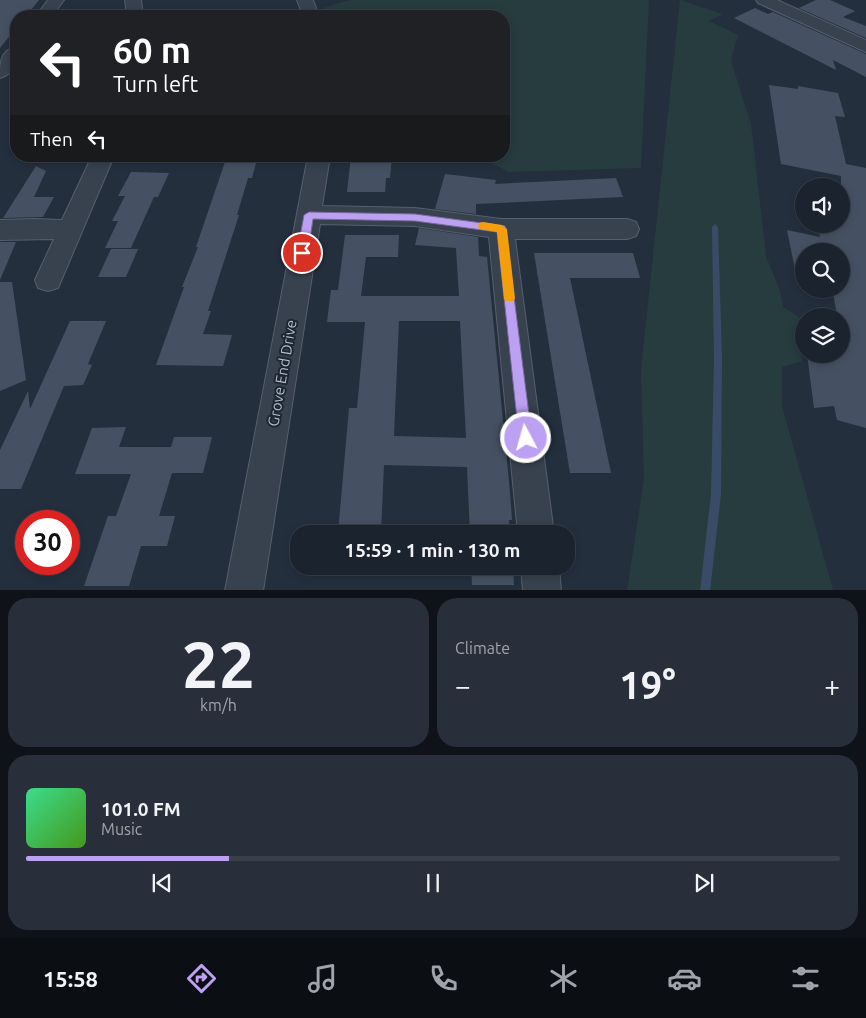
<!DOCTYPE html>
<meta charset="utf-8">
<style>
:root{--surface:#1b232e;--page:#282f3a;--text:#f1f3f6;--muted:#a0a4aa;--line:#39404a;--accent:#bca0f2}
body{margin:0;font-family:Ubuntu,sans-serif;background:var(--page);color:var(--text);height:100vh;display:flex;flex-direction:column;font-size:19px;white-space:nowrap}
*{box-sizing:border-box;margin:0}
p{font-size:16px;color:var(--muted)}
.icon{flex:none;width:28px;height:28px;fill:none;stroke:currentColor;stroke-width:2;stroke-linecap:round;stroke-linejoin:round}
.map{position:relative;height:590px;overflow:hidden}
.details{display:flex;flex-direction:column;gap:8px;padding:8px;background:#0f1319;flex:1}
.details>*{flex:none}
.banner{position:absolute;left:10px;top:10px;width:500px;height:152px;border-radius:20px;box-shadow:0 2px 8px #0003,0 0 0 1px var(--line);background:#202124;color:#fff;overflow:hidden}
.buttons{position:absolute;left:795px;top:178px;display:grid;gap:10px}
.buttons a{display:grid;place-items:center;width:55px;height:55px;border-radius:50%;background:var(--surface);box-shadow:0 2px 8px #0003,0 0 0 1px var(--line);font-size:25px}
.speed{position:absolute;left:15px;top:510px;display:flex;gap:10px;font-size:25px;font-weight:700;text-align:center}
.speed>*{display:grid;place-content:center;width:65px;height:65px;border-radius:50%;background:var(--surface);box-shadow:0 2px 8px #0003,0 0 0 1px var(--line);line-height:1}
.speed .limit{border:8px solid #d22;background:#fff;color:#111}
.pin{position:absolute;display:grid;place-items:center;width:42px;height:42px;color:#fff;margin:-21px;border:2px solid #fff;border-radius:50%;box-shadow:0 1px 5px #0007}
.me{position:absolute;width:55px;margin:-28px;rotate:354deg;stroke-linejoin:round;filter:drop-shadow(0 0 4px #0008)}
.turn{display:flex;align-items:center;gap:18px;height:105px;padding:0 20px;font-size:22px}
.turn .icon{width:65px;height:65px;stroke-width:2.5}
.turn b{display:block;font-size:35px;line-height:42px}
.then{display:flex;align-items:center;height:48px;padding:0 20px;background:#0003;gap:10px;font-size:19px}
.big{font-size:38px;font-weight:600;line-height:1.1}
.details .widget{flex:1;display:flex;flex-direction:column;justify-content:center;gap:8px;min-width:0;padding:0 18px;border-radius:20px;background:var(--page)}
.details .dial{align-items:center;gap:0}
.dial b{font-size:65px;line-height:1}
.song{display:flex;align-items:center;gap:15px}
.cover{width:60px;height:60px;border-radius:8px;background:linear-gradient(135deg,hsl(150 70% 55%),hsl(100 70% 35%))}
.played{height:5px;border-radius:2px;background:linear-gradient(90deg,var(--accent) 25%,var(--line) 25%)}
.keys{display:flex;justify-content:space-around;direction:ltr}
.heat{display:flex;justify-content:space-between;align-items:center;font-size:28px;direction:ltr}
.details .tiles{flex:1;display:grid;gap:8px;grid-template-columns:1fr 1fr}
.widget:last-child{grid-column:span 2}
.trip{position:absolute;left:290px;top:525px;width:285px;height:50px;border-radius:20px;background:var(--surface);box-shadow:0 2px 8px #0003,0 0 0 1px var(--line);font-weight:600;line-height:50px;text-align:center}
.tabs{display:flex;height:80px;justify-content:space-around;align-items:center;background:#0b0e12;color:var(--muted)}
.tabs .icon{width:35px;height:35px}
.tabs .selected{color:var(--accent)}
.tabs b{font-size:22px;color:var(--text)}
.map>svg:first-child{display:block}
</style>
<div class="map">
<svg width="866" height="591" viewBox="0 0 866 591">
<rect width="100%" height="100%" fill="#242f3e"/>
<path fill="#263c3f" d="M350,0H649L641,168L509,172L477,156H504V16H341L323,8Z
M680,0L723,14L709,21L738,35L731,61L751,124L766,256L780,291L783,307L799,317L802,361L782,367V406L833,590H627L644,480L641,369Z"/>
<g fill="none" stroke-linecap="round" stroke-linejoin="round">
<path fill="#394c67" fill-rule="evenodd" d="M715,224L718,227L722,358L721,494L710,591H700L711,494L714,358L712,227Z"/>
</g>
<path fill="#455162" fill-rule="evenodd" d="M0,0H39L26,16H16V28L0,48Z
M816,0H830L855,11L843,17L866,26V38L799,8Z
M755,8L768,14L773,12L866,54V77L833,60L836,70L734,18Z
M769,85L798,89V86L838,93L845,117L835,116L846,164L866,168V428L837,420L834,406L814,408L807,354H841V316H837L833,292L818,289H841V251H804V286L798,284L787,230L820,237L818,224H841V176L781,164Z
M227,156H258L252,178H248L237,215H239L208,311H211L203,334L232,335L223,366L156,365L184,287H182L198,247H196Z
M351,156H392L390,178H386L385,192H347Z
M36,166L46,171L34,197H54L43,217L3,218Z
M131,172L169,173L158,197H154L131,248H105L118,221H112L125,196H118Z
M445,174L496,180L495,184L616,178L623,197L476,204V214L435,209Z
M419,228L478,237L479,256L487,257L510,492L512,520H509L510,534H470L467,467L384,465L381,533H338L349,408H357L365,322H327L331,290H338L345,235H399L398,257H366L361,296H459L456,248L415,245ZM399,321H460L466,438L394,436Z
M0,242H16L0,280Z
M111,249H138L126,277H98Z
M534,253H633L640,278H570L611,473H570Z
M0,282H12L26,380L0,391Z
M70,321H106L88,364L92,365L83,385L64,386L21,489H0V450L28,391L30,409Z
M126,427L119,447H171L174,437H212L203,473H172L159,516H175L167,546H141L129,586H84L108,516H116L131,474H75L92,428Z
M471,566H513L514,585H472Z"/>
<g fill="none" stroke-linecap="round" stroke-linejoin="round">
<defs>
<path id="minor" d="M48,0H64L52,16H36Z
M125,0H141L143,16H127Z
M297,0H313L319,16H303Z
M756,0H777L866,40V52L758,3Z
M16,47C17,60 15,74 0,78C0,64 0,50 16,47Z
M92,156H114L58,288L48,291L38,288L35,280L54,239L0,240V220L35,219L62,220Z
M308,156H330L322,206L415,208L501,219H627L636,222L639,229L636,236L627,239H515L554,534H518L489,237L415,226L320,224L263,591H225Z
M521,566H559L561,591H523Z"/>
</defs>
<use href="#minor" stroke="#565f6c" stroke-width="2"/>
<use href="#minor" fill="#38414e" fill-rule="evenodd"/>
</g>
<path fill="#bca0f2" stroke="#7a689d" d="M309,212L415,214L505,226L532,438L530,443L526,445L521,443L519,438L497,232L415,221L313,219L308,253L302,257L297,253L304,215Z"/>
<path fill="#f59e0b" d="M483,222L502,225L507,229L515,298L513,301H505L504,298L497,232L479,229L478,226L479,223Z"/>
<g text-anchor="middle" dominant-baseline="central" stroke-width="4" stroke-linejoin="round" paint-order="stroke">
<g font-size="15" fill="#b4bcc9" stroke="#1d2633">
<text transform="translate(282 373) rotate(-80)">Grove End Drive</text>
</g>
</g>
</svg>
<div class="buttons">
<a><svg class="icon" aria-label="sound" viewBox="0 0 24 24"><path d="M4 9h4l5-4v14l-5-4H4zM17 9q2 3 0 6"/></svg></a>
<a><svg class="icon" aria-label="search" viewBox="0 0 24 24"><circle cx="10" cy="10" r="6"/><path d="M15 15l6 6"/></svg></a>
<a><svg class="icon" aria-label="layers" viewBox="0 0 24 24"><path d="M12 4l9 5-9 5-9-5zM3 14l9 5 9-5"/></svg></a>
</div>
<div class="speed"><div class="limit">30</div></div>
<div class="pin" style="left:302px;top:253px;background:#d93025"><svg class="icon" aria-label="arrive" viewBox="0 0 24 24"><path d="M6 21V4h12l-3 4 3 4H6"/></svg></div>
<svg class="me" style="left:526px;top:438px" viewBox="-20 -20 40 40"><circle r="17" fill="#bca0f2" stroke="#fff" stroke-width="3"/><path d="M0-11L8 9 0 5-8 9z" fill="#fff"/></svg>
<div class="trip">15:59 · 1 min · 130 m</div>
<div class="banner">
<div class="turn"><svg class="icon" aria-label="left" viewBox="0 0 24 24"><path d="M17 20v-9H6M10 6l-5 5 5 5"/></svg><div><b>60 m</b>Turn left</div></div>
<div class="then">Then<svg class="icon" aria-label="left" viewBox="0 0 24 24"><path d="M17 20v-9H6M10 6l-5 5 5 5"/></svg></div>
</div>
</div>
<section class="details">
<div class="tiles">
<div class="widget dial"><b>22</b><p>km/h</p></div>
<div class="widget"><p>Climate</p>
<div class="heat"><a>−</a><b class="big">19°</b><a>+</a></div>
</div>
<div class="widget">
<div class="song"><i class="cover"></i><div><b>101.0 FM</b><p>Music</p></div></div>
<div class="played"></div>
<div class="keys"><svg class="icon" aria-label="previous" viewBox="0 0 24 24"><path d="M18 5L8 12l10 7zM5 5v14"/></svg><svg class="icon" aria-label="pause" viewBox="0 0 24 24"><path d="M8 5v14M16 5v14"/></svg><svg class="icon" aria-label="next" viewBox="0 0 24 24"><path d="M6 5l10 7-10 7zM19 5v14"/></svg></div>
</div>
</div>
</section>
<nav class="tabs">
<b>15:58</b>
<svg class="icon selected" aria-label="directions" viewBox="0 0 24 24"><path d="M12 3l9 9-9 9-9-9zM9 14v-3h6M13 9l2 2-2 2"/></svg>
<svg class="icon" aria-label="music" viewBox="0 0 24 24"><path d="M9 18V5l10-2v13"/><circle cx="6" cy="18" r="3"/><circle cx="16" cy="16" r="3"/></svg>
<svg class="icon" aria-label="phone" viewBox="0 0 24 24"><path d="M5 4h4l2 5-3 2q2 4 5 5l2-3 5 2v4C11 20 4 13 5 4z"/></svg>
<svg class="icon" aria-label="climate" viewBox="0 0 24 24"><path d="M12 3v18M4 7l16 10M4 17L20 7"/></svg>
<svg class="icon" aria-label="car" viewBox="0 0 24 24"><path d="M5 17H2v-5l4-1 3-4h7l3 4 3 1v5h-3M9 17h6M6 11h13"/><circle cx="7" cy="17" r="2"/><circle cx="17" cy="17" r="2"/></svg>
<svg class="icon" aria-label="filters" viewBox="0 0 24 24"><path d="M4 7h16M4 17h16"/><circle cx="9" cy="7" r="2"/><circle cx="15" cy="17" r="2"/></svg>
</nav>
